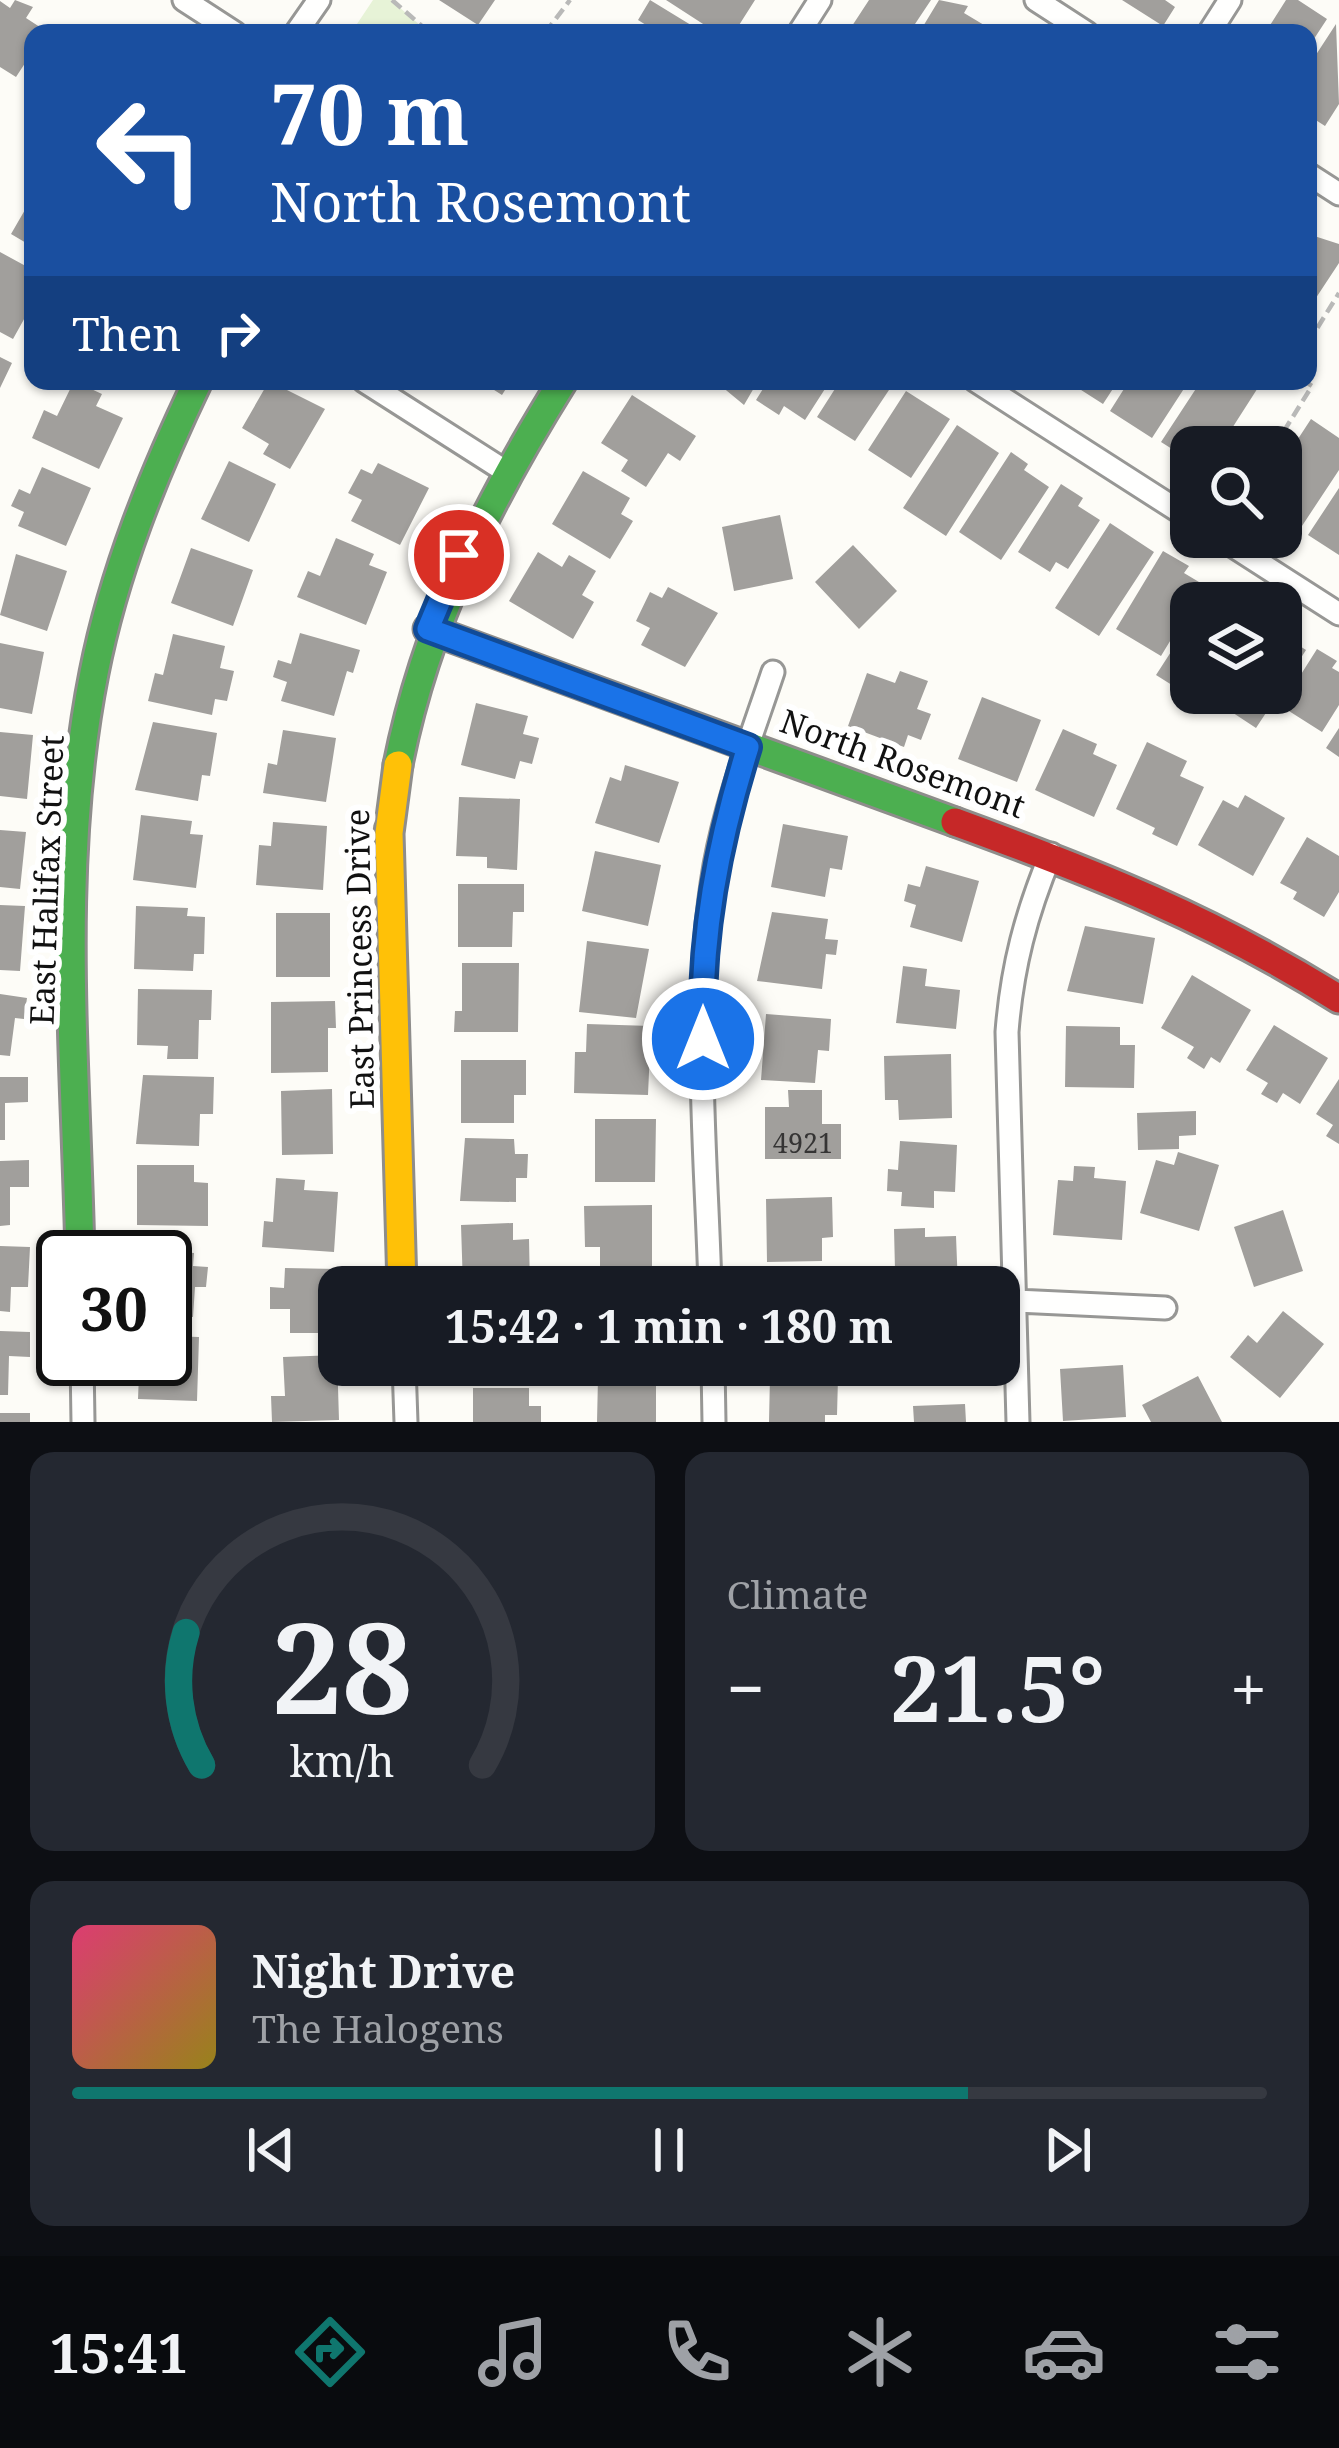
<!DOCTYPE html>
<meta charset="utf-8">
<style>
:root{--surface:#171b24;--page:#242831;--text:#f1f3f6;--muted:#9ea1a6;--line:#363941;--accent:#0f766e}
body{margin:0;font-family:"Noto Serif",serif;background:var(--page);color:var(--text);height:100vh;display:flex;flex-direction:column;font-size:45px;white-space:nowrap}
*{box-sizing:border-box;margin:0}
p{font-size:39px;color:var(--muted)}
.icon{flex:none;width:66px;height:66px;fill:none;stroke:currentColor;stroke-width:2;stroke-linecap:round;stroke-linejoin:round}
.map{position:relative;height:1422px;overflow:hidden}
.sheet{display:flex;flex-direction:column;gap:30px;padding:30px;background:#0d0f14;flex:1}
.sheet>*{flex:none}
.hud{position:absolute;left:24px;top:24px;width:1293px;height:366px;border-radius:24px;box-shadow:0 3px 9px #0004;background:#1a4fa0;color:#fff;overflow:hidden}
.controls{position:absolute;left:1170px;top:426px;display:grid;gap:24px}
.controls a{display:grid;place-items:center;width:132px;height:132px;border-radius:24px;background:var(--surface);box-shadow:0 3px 9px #0004;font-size:60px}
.speed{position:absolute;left:36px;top:1230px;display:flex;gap:24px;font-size:60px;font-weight:700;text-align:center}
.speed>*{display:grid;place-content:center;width:156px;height:156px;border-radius:50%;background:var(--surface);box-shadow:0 3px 9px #0004;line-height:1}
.speed .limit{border:6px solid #111;border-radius:18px;background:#fff;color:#111}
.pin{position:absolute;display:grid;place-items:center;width:102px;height:102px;color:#fff;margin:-51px;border:6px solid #fff;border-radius:50%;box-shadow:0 3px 12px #0007}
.me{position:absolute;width:132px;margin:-66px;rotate:0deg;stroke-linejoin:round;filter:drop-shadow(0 0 9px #0008)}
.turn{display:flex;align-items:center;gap:42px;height:252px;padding:0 48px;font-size:54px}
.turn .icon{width:156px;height:156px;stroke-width:2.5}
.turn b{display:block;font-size:84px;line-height:102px}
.then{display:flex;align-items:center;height:114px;padding:0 48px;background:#0003;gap:24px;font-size:45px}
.big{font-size:90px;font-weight:700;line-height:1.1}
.sheet .card{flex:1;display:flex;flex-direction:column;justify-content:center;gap:18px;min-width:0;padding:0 42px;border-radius:24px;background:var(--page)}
.sheet .dial{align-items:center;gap:0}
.dial svg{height:312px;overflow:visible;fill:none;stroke:var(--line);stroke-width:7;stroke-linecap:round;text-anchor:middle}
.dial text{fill:var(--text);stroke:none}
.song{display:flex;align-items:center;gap:36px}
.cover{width:144px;height:144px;border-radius:18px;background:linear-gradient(135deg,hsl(340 70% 55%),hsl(50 70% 35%))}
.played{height:12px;border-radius:6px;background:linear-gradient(90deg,var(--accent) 75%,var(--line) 75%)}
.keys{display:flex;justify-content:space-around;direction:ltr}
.heat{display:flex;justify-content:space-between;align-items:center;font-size:66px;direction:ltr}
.sheet .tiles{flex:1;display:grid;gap:30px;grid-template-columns:1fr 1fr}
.card:last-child{grid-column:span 2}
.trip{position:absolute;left:318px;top:1266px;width:702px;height:120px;border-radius:24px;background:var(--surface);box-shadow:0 3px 9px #0004;font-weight:700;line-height:120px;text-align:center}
.tabs{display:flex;height:192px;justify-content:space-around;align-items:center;background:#090b0e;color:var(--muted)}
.tabs .icon{width:84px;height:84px}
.tabs .current{color:var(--accent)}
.tabs b{font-size:54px;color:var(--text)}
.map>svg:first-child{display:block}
</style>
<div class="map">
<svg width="1339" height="1422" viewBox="0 0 1339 1422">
<rect width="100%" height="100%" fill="#fdfcf7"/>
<path fill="#e7f3d7" d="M373,0H391L429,33H351Z"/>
<path fill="#a19f9c" d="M15,0L33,7L26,18L49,33H33V51L16,77L0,67V1L10,8Z
M439,0H495L478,25Z
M650,0L704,33H641L646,25L638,20Z
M666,0H755L734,33H717Z
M869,0H931L909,33H863L852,26Z
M939,0L968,6L964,13L984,25L979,33H919Z
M1122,0H1165L1175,7L1163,26Z
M1286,0H1298L1327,19L1308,48V33H1265Z
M1336,24L1339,104L1325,126L1308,115V67Z
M33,196V247L11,234Z
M1308,234L1339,244V263L1308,310Z
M0,252L33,270V303L13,339L0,332Z
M0,357L12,363L0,388Z
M74,381L102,394L96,406L123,418L99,469L32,438L44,410L57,416Z
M269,381L325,409L290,469L263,454L269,444L242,428Z
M480,381H511L502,395Z
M715,381H758L744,405Z
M768,381H830L805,420L784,406L779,415L756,400Z
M840,381H895L855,441L817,417Z
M1067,381H1118L1103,404Z
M1129,381L1187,384L1152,438L1110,411Z
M1201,381L1261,383L1220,447H1191V461L1161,442Z
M906,391L950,419L911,478L868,450Z
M632,395L696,436L680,461L668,453L646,487L621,471L628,460L601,443Z
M1311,419L1339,438V470L1300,529L1281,517V465Z
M957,425L999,453L946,536L903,508Z
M1011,452L1028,464L1024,470L1049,487L1001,560L959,532Z
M229,461L276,484L249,542L201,519Z
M378,463L429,488L400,545L351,521L362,500L348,493L361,469L372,474Z
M42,467L91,488L66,546L18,526L24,512L11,506L19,489L30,494Z
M583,471L630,498L621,514L633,521L610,559L552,524Z
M1061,484L1083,498L1078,506L1100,520L1068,569L1056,562L1050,572L1018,552Z
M1339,488V555L1308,535Z
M780,515L793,579L734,591L722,527Z
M1110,523L1154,552L1099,636L1055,608Z
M336,538L374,554L369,565L387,572L366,625L297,597L308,571L320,576Z
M853,545L897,591L859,629L815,582Z
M191,548L253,570L233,626L171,603Z
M1163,551L1189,566L1184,573L1204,585L1161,656L1116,629Z
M538,552L562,567L569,555L596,571L582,595L594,602L573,639L509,601Z
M16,554L67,571L47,631L0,615Z
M668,587L718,613L685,667L641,645L650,628L636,621L650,592L662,598Z
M1213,587L1237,603H1202Z
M1191,621V693H1209L1202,704L1156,675Z
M300,633L360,650L353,673L347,671L334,716L281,701L287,682L273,677L278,660L291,664Z
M173,634L225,646L220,668L234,671L227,701L215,699L212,715L148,701L155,673L163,675Z
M1281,634L1306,650L1281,689Z
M0,643L44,652L32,714L0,708Z
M1317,649L1337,661L1332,668L1339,672V705L1322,732L1281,706Z
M900,671L928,681L917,709L931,714L921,740L908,735L904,747L848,726L867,673L895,683Z
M1224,693H1279L1256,728L1218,703Z
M982,697L1041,720L1017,782L958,759Z
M476,703L528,716L523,734L539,738L532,764L520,761L515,779L461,765Z
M153,722L217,733L210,776L202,775L198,801L135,790Z
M1339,728V757L1326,748Z
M1063,729L1097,744L1093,754L1117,765L1094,817L1035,790Z
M283,730L336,738L326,802L263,793L268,763L277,765Z
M0,732L33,735L27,799L0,796Z
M1147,742L1187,761L1180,776L1204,787L1177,846L1152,834L1155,828L1116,809Z
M625,765L679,782L659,843L595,823L610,777L621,781Z
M1245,795L1285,818L1253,876L1198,845L1223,800L1238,808Z
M459,797L520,799L517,870L487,868V857L456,856Z
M141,815L192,821L190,834L203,835L196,888L133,880Z
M273,822L327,826L323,890L256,885L259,845L271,846Z
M783,824L848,836L842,870L830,868L825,897L771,887Z
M0,830L26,832L20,889L0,887Z
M1307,837L1339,856V892L1324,917L1293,899L1297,892L1280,883Z
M595,851L661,865L648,926L582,911Z
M926,866L979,881L962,942L910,927L916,905L904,901L908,884L920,887Z
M458,884H524V912H513L512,947H458Z
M0,905L25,906L20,971L0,970Z
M136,906L188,908L187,916L205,917L204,954H194L193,971L134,969Z
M772,912L828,919L825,939L838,940L836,955L826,954L822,989L757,981Z
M276,913H330V977H276Z
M1085,926L1155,938L1143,1004L1067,991Z
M587,941L649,949L636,1018L579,1012Z
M462,963H519L518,1032H454L455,1011H462Z
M903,966L927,969L925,986L960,990L956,1029L896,1023Z
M1192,975L1251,1010L1220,1063L1211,1057L1204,1069L1187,1058L1194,1047L1161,1028Z
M138,989L212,990L211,1020H199L198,1059H167L168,1046L137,1045Z
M0,994L27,998L24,1019L15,1018L10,1056L0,1055Z
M335,1001L336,1028H328V1072L271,1073V1002Z
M766,1014L831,1019L829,1051L818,1050L815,1083L761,1080Z
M587,1024L651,1026L648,1095L574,1093L575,1052H586Z
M1274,1025L1328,1058L1300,1104L1283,1093L1277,1103L1261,1094L1268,1083L1246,1070Z
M1066,1026L1120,1027V1045H1135L1134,1088L1065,1087Z
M951,1054L952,1118L899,1120L898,1100H885L884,1056Z
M461,1060H526V1095H514V1123H461Z
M143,1075L214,1077L213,1114H200L199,1146L136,1144Z
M0,1077H28V1102L5,1103V1140H0Z
M1339,1079V1144L1326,1136L1333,1125L1316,1114Z
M332,1089L333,1154L282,1155L281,1091Z
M788,1090H822V1124H841V1159H765V1107H789Z
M1196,1111V1135L1179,1136V1149L1138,1150L1137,1113Z
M595,1119H656L655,1182H595Z
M465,1138L514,1139L515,1154H528L527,1178H516V1202L460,1201Z
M900,1141L957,1145L955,1192L934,1191V1208L901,1206L902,1192L887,1191L888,1169L898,1170Z
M1178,1152L1219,1165L1199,1231L1140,1213L1156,1160L1174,1165Z
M29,1160V1187H10V1225L0,1226V1161Z
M137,1165H194V1182L208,1183V1226L137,1225Z
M1074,1166L1095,1167L1094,1178L1126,1181L1122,1240L1053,1235L1058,1180L1073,1181Z
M276,1178L305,1180L304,1190L338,1192L334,1252L262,1247L264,1221L273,1222Z
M832,1197L833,1237L822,1238V1261L767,1262L766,1199Z
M652,1205V1268L600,1269V1247H585L584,1206Z
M1283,1210L1303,1271L1254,1287L1234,1227Z
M513,1223V1240L529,1239L530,1286L463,1287L461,1225Z
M925,1228V1237L956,1236L958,1287H885V1270H895L894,1229Z
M0,1246L30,1247L28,1287H11L10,1312L0,1311Z
M143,1249L194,1253L193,1266L208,1267L206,1287H195L193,1317L165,1315V1257H143Z
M285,1268L337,1269L336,1333H290V1309H270V1287L284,1288Z
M797,1270L830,1271L829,1287H797Z
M1283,1311L1324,1344L1280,1398L1230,1357L1248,1335L1257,1343Z
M0,1331L30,1332V1357L9,1356L8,1395H0Z
M165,1336L199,1337L197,1401L138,1399L139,1374L157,1375L158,1359H165Z
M337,1355L339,1420L272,1422L271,1396H285L283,1357Z
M466,1365H521L522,1371L467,1373Z
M901,1365H952L951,1386L899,1382Z
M1123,1365L1126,1417L1063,1421L1060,1369Z
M770,1376L838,1378L837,1415H825V1422H769Z
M1198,1376L1222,1422H1151L1142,1405Z
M598,1378H656V1422H597Z
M473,1388H529V1406H541V1422H473Z
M965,1404L966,1422H914L913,1406Z
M0,1413H30V1422H0Z"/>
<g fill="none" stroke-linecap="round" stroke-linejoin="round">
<defs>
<path id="street" d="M184,0L235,33
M1036,0L1087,33
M296,33L319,0
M799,33L820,0
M1209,33L1230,0
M1308,174L1339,194
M364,381L505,471
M976,381L1191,519
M1219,537L1339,614
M710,1287C706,1147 691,1004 715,865C727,799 752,735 773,672
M1014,1301L1165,1308
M82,1359L83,1422
M404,1365L406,1422
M713,1365L714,1422
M1018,1422L1007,1032C1012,967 1026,914 1051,854"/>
<path id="fast" d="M428,629L955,822
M398,765C426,623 487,503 563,381
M80,1257C76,1064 56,864 94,673C114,571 153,475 198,381"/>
<path id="slow" d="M398,765L389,833L402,1287"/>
<path id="jam" d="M955,822C1095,873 1212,919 1339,999"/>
</defs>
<use href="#street" stroke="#979795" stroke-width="27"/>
<use href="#fast" stroke="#8e8d8b" stroke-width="33"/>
<use href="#slow" stroke="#8e8d8b" stroke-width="33"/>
<use href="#jam" stroke="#8e8d8b" stroke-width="33"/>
<path stroke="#b9b9b8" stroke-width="4.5" stroke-dasharray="12 6" stroke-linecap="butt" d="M392,0L430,33
M545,33L570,0
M1308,343L1339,293
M1274,447L1312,386L1304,381"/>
<use href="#street" stroke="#fffffe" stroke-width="21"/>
<use href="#fast" stroke="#4caf50" stroke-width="27"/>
<use href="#slow" stroke="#ffc107" stroke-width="27"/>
<use href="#jam" stroke="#c62828" stroke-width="27"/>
</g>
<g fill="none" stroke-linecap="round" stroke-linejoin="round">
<defs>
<path id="route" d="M459,555L428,629L748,747C718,843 700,937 703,1039"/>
</defs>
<use href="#route" stroke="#114b97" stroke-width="30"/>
<use href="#route" stroke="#1a73e8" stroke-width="21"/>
</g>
<g text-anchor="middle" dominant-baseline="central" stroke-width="12" stroke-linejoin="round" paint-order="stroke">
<g font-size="27" fill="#353434">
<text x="803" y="1142">4921</text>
</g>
<g font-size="33" fill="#111" stroke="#fff">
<text transform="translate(903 763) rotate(20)">North Rosemont</text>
<text transform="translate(46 880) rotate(-88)">East Halifax Street</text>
<text transform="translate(359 959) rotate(-91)">East Princess Drive</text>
</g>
</g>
</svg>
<div class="controls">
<a><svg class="icon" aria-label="search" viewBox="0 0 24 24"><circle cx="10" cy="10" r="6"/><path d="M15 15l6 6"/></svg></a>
<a><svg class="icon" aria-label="layers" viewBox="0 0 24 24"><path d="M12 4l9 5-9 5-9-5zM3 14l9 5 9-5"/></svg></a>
</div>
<div class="speed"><div class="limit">30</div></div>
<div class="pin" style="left:459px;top:555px;background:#d93025"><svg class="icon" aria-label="arrive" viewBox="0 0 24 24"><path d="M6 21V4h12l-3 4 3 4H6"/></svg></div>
<svg class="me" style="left:703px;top:1039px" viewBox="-20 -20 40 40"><circle r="17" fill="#1a73e8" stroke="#fff" stroke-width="3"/><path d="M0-11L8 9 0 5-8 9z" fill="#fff"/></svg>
<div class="trip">15:42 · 1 min · 180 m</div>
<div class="hud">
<div class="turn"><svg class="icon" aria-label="left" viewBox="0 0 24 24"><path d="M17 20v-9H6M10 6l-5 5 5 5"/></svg><div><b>70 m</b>North Rosemont</div></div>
<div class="then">Then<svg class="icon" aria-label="right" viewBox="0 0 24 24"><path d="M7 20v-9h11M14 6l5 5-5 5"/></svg></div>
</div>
</div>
<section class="sheet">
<div class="tiles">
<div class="card dial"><svg viewBox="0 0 100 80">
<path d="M14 69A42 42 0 1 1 86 69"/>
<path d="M14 69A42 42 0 0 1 10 35" stroke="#0f766e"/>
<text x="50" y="56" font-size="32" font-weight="700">28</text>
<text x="50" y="72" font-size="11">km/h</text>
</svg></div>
<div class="card"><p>Climate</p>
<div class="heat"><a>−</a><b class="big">21.5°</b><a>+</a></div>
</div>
<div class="card">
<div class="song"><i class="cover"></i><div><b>Night Drive</b><p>The Halogens</p></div></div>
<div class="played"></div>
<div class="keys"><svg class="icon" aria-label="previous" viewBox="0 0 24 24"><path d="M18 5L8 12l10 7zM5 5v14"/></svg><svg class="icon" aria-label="pause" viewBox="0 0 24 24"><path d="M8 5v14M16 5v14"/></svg><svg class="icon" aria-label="next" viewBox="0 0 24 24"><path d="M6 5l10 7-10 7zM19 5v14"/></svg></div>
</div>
</div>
</section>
<nav class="tabs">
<b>15:41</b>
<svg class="icon current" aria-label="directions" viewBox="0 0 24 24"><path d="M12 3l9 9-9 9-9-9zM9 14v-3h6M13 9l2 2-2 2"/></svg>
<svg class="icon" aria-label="music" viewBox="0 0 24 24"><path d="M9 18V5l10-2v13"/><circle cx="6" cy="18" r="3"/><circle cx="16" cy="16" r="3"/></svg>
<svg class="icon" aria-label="phone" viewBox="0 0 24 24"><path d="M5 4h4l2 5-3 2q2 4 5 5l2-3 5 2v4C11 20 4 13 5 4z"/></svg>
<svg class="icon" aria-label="climate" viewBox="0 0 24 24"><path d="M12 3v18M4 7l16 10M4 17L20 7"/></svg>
<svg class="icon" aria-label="car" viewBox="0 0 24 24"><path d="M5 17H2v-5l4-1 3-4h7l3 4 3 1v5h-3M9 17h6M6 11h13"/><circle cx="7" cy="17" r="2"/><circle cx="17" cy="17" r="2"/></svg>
<svg class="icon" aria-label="filters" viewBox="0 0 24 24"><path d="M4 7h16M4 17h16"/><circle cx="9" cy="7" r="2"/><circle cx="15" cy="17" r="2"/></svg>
</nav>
